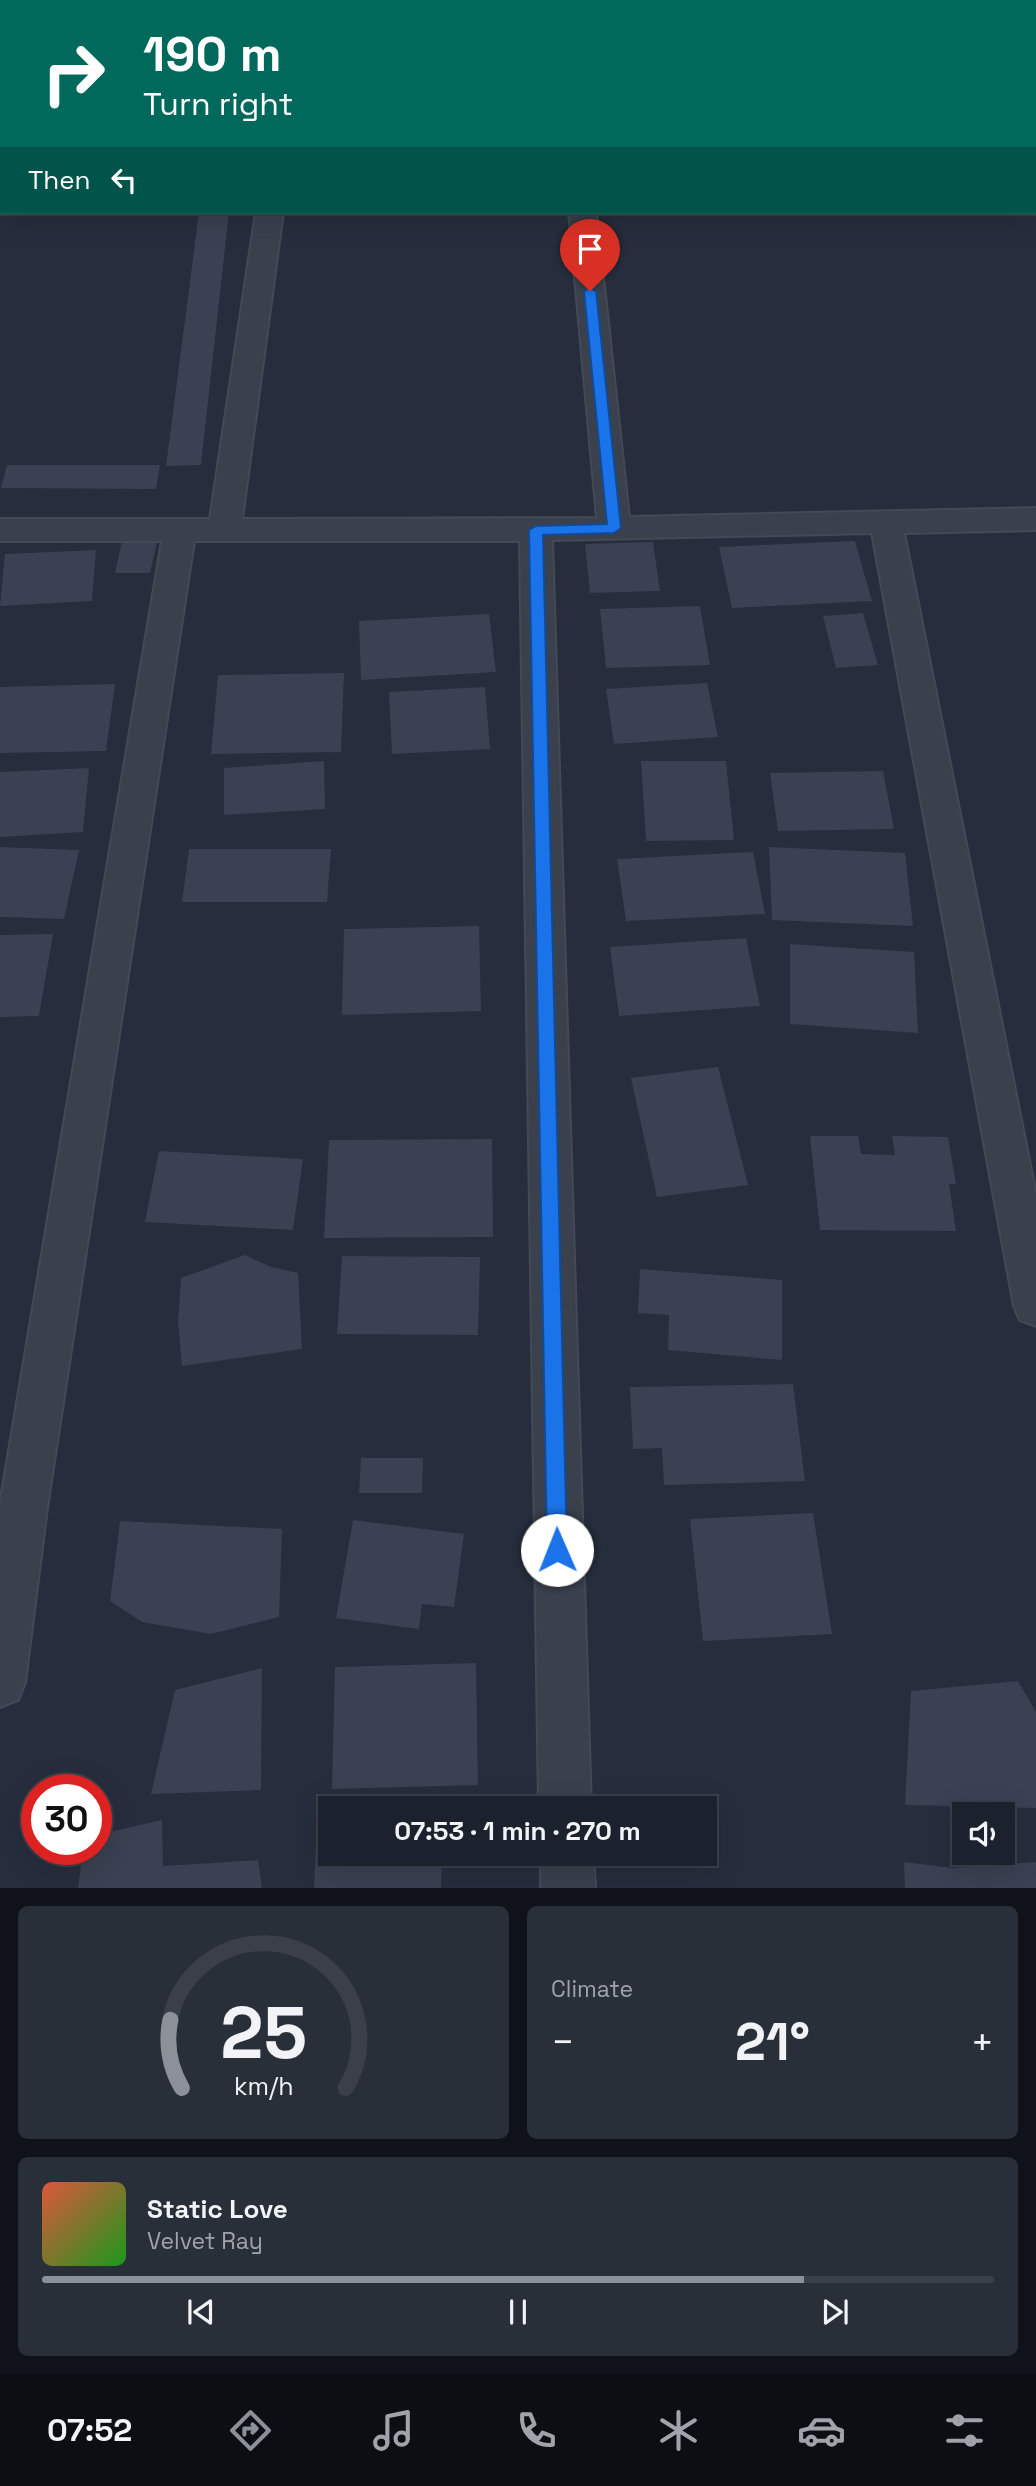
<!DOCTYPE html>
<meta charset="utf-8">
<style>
:root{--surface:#1c222d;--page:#292f39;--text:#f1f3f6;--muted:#a0a4aa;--line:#3a3f49;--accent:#8c9099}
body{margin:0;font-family:"Space Grotesk",sans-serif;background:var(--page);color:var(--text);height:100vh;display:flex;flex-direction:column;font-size:26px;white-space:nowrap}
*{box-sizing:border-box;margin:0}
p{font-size:23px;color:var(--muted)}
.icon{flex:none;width:38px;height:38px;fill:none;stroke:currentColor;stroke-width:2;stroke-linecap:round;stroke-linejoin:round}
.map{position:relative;height:1888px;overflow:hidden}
.details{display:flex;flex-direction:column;gap:18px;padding:18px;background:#0f1319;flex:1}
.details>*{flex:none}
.top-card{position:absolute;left:0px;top:0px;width:1036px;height:214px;box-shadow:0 7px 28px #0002,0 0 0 2px var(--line);background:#00695c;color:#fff;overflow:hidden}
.fabs{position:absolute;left:952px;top:1802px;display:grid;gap:14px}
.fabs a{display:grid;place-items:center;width:63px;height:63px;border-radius:0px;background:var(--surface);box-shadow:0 7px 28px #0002,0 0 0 2px var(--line);font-size:35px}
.speed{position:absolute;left:21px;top:1774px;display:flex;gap:14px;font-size:35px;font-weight:700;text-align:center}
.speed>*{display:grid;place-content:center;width:91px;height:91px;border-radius:50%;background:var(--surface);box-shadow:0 7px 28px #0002,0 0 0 2px var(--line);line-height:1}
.speed .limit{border:10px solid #d22;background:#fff;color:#111}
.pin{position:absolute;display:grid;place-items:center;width:60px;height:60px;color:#fff;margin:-72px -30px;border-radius:50% 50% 50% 0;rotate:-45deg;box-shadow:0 0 7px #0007}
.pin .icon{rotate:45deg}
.me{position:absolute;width:77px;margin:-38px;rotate:359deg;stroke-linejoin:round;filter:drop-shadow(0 0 5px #0008)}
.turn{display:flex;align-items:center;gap:24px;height:147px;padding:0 28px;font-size:32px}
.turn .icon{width:91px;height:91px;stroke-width:2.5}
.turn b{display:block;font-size:49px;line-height:60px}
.then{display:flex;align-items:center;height:66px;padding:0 28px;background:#0003;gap:14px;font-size:26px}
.big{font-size:52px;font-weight:800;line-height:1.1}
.details .widget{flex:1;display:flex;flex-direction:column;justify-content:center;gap:10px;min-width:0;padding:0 24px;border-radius:10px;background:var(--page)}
.details .dial{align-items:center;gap:0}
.dial svg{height:182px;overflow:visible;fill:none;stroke:var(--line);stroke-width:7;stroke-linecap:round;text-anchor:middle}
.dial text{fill:var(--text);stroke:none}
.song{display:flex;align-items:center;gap:21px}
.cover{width:84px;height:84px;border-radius:10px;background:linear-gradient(135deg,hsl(10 70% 55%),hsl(120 70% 35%))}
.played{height:7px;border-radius:4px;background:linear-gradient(90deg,var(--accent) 80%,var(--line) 80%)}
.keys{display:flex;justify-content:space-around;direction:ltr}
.heat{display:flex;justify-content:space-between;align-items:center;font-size:38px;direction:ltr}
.details .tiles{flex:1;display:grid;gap:18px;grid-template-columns:1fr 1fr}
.widget:last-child{grid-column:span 2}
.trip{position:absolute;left:318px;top:1796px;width:399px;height:70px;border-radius:0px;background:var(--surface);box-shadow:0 7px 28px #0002,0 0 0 2px var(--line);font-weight:800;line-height:70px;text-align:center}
.tab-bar{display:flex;height:112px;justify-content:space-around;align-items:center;background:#0b0e12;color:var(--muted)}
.tab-bar .icon{width:49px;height:49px}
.tab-bar .on{color:var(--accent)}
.tab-bar b{font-size:32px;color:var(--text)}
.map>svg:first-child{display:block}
</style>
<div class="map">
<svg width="1036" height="1888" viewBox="0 0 1036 1888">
<rect width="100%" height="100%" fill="#262d3c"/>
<path fill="#394152" d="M199,212H229L201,465L166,466Z
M7,465H160L156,489L1,488Z
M122,541L157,542L150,573H115Z
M855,541L872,601L732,608L719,547Z
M653,542L660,591L590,593L585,544Z
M96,550L92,601L0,606L5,554Z
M700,606L710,665L606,668L600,609Z
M863,613L878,665L836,668L823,616Z
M489,614L496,672L361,680L359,621Z
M344,673L341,752L211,754L218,675Z
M707,683L718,737L614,744L606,689Z
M115,684L106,751L0,753V687Z
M485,687L490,749L392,754L389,692Z
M324,761L325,809L224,815V768Z
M641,761H726L734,840L646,841Z
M89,768L83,832L0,837V772Z
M883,771L894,829L778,831L770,773Z
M0,847L79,850L64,919L0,917Z
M769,847L905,853L913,926L772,920Z
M189,849H331L327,902H182Z
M753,852L765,914L626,921L617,859Z
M479,926L481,1011L342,1015L344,929Z
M53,934L39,1016L0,1017V935Z
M746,938L760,1006L619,1016L610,947Z
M790,944L914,952L918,1033L790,1024Z
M718,1067L748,1185L657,1197L631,1078Z
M810,1136H858L861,1154L895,1155L892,1136L948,1137L956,1184H949L956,1231L820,1230Z
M492,1139L493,1237L324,1238L329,1140Z
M159,1151L303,1159L293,1230L145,1222Z
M245,1255L271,1267L298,1273L302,1349L182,1366L178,1322L181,1278Z
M342,1256L480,1257L478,1335L337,1334Z
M640,1269L782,1280V1360L668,1350L669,1315L638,1313Z
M793,1384L805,1481L664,1485L662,1448L633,1449L630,1387Z
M361,1458H423L422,1493H359Z
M813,1513L832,1634L703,1641L690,1519Z
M353,1520L464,1534L454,1607L422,1604L419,1629L336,1618Z
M120,1521L282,1529L279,1617L211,1634L142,1622L110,1601Z
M476,1663L478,1785L332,1789L335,1667Z
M262,1668L261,1790L151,1794L175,1690Z
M1018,1681L1036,1712V1808L905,1805L911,1691Z
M162,1820L163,1866L258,1860L262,1888H78L83,1850H96V1835Z
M316,1842H331V1853H442L441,1888H314Z
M904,1862L953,1868L1036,1862V1888H905Z"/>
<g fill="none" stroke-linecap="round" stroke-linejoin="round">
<defs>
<path id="minor" d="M1034,5H1036V19H1034Z
M0,15H2V29H0Z
M1034,146H1036V162H1034Z
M0,167H2V183H0Z
M256,212H283L242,519L597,518L569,212H596L629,517L1036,508V530L904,533L1036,1195V1326L1020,1320L1014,1306L872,533L552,540L591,1808H539L520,541H194L47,1508L25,1682L18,1700L0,1707V1504L162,541H0V519H210Z
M541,1853H593L595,1888H541Z"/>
</defs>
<use href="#minor" stroke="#434955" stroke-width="4"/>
<use href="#minor" fill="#3a404c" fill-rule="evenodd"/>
</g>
<path fill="#1a73e8" stroke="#114b97" stroke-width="2" d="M590,288L596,291L621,528L614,533L543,535L567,1550L564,1557L557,1560L550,1557L547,1550L529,530L536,526L607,524L584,291Z"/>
</svg>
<div class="fabs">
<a><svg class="icon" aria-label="sound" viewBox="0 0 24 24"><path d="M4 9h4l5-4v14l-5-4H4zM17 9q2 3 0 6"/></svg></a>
</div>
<div class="speed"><div class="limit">30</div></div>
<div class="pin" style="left:590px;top:291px;background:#d93025"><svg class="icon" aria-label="arrive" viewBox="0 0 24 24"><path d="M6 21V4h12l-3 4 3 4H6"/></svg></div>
<svg class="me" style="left:557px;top:1550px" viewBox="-20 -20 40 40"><circle r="19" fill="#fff"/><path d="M0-13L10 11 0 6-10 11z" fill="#1a73e8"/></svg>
<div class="trip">07:53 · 1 min · 270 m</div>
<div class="top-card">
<div class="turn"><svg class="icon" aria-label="right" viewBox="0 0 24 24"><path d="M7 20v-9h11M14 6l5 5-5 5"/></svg><div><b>190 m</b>Turn right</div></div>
<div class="then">Then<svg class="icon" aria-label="left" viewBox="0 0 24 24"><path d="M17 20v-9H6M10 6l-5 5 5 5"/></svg></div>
</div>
</div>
<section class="details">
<div class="tiles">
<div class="widget dial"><svg viewBox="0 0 100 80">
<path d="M14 69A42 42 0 1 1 86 69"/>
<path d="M14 69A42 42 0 0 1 9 39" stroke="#8c9099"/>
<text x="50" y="56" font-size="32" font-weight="700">25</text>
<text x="50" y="72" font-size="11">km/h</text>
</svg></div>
<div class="widget"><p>Climate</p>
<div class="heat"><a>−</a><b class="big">21°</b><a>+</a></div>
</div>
<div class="widget">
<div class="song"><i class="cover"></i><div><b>Static Love</b><p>Velvet Ray</p></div></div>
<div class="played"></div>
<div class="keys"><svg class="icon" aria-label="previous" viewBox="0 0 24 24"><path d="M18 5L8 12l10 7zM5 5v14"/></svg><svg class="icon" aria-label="pause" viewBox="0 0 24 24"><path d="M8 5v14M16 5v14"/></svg><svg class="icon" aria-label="next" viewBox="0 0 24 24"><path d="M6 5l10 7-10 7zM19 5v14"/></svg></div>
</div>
</div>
</section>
<nav class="tab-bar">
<b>07:52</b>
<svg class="icon on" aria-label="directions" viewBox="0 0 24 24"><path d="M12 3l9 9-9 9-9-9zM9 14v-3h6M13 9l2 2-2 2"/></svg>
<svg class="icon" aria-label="music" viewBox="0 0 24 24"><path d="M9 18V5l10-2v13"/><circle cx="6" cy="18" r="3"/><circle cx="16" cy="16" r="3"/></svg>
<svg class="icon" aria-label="phone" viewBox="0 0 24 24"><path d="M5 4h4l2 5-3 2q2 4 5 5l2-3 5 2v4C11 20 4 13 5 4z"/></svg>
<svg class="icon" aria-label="climate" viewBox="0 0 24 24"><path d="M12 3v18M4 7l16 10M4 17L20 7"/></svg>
<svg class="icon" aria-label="car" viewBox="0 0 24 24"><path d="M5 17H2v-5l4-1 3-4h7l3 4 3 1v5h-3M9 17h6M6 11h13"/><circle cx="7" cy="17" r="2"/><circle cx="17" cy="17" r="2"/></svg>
<svg class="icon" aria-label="filters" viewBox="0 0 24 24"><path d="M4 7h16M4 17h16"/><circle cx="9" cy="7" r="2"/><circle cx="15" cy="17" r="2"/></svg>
</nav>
